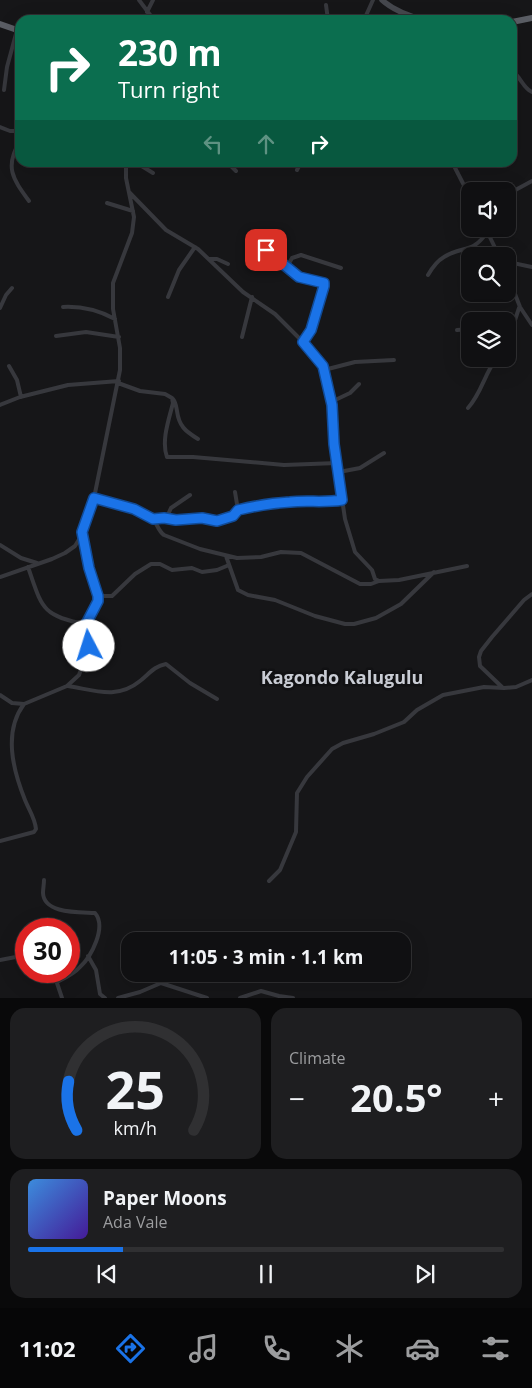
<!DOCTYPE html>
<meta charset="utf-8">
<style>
:root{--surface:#101012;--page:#1e1e20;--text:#f1f3f6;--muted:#9c9d9f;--line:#303032;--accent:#1a73e8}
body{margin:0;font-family:"Open Sans",sans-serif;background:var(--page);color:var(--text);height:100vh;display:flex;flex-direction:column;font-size:19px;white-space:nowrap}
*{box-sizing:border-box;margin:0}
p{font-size:16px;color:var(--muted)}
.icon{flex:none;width:28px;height:28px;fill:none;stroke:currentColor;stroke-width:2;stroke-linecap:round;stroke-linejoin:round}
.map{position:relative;height:998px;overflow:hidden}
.side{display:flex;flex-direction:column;gap:10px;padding:10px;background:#09090a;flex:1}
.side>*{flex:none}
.top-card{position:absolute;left:15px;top:15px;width:502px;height:152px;border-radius:15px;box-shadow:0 5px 20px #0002,0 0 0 1px var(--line);background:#0b6e4f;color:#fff;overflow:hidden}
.tools{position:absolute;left:461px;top:182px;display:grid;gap:10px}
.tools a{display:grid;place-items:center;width:55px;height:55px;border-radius:10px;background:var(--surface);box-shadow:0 5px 20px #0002,0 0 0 1px var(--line);font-size:25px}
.speed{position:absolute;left:15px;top:918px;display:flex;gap:10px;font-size:25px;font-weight:700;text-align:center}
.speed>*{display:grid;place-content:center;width:65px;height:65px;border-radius:50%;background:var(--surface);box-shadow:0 5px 20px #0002,0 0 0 1px var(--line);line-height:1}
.speed .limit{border:8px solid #d22;background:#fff;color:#111}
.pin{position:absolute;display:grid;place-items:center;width:42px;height:42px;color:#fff;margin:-21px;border-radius:10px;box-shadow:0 2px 8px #0006}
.me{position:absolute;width:55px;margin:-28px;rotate:355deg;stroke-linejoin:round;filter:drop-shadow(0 0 4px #0008)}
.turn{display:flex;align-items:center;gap:18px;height:105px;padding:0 20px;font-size:22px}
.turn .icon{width:65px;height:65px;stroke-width:2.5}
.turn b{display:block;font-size:35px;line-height:42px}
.lanes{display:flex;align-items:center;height:48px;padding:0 20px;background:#0003;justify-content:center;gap:25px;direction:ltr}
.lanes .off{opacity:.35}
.big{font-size:38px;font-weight:700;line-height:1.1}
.side .tile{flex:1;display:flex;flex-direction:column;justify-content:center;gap:8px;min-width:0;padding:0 18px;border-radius:15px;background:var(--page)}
.side .dial{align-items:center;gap:0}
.dial svg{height:130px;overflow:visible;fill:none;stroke:var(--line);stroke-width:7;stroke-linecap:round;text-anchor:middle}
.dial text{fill:var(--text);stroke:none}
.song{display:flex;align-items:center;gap:15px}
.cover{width:60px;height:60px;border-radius:8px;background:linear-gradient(135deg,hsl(210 70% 55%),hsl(260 70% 35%))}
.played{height:5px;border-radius:2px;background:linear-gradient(90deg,var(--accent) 20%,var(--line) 20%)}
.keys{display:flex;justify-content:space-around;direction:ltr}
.heat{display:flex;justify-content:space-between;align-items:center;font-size:28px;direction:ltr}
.side .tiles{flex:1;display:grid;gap:10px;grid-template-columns:1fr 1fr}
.tile:last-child{grid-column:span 2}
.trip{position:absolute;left:121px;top:932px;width:290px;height:50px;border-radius:15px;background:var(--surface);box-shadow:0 5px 20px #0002,0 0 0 1px var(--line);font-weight:700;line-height:50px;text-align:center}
.menu{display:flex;height:80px;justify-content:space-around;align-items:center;background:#060607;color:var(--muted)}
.menu .icon{width:35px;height:35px}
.menu .current{color:var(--accent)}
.menu b{font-size:22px;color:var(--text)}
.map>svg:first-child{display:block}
</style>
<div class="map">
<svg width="532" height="998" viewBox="0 0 532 998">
<rect width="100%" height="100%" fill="#161618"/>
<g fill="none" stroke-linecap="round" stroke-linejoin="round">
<path stroke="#37383d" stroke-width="4" d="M139,0L154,20
M326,5L328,20
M147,12L153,0
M364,20L373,0
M512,71C521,77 523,88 532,92
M4,90L7,67L17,30
M0,127L10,131H20
M20,141C4,167 13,179 29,201
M135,162L153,173
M227,162L236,171
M452,162L470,197
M297,170L301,162
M129,192L166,230L198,249L243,292L275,314L314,353L323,366L332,405L334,444L345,519L355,552L372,570L375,579L379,581L399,580L467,566
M508,194L532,181
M107,203L133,211
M486,229L499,256
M255,244L274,256L299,277L323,283C326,296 310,331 303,342
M209,259H217L228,264
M508,262L532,267
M287,267L292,258L301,255L341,268
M428,275C432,268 437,261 444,257C463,245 472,255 488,231
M508,276L520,307L532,325
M168,297L179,270L195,247
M63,307C82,306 98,310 115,319
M0,308L6,295L12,288
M457,330L470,329
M56,336L86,332L119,337
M242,337L252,297
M508,341L519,308
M9,366L17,380L21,397
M324,370L355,362L394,360
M118,383L140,391L165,394L172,398L173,403C169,419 161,441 167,457H193L284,465L337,463
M173,399C176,403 176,406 177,411C179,426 185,431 198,439
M331,402L350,393L359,384
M0,405L20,397L68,385L119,381
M468,408C482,392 484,375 496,359
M339,472L360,468L384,453
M94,498C113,502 135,505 150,516C157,521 157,530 164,535L200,549L237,558L261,557L281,552L301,553L360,584H371L379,581
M238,510L289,502H326L342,500
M153,519C162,517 168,520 176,520C184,521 192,518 200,518C214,519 228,527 238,510L235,492
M166,519L171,508L190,495
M0,545L21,558L37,563
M226,556L238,590L248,595L275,600L315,616L345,624H354L376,618L401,604L434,572
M28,567C42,607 41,616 86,624
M0,577L52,559L65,553L75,546L81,536L94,498L120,370V348L113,309V283L132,233L134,217L126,178V162
M98,596H112L135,574L151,564H160L172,570L192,568L202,572L217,570L229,565
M68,686C94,690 117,700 140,681C149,674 154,666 166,664L190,683L217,699
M502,687L480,666L479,657L481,651L492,637L524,600L532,594
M0,695L12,703L24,704L67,686L79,675L89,646L86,624L98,601V596L89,568L83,532
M0,841L34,832L36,829C35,818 29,810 25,800C13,770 3,732 24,704
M44,880C44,884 43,889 43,893C44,914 79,912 95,913C107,927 91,957 80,967C74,974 65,978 57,982
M269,881L280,870L296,832L297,793L307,777L332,749L343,743L374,734L404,722L417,710L443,695L484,687L504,688L516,687L532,680
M88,956L96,970L100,994L105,998
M0,960L26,955
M53,971L62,998
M118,998L140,992L161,983L207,998
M240,998L261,991L279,996L293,998"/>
<path stroke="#45474d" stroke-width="5.5" d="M382,0C394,11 409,16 424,20"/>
<path stroke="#5b5e65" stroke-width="6" d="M512,22L532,18
M0,24L20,31"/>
</g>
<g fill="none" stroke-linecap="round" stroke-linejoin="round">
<defs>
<path id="route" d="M89,646L86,624L98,601V596L89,568L82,532L94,498L134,509L153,519L164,518L176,520L202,518L217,521L233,516L238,510C255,506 272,503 290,502C307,500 324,503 342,500L334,444L332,405L323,366L303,342L311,330L324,286V283L299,277L266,250"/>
</defs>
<use href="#route" stroke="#114b97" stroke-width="12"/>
<use href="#route" stroke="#1a73e8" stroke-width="9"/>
</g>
<g text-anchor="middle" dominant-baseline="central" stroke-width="5" stroke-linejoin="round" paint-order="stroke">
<g font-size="18" font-weight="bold" fill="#c9ccd4" stroke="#111113">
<text x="342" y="677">Kagondo Kalugulu</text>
</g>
</g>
</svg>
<div class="tools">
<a><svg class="icon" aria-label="sound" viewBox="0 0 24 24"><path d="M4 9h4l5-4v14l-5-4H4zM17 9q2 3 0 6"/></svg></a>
<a><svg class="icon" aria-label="search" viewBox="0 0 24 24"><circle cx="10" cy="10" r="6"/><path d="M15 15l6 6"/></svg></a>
<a><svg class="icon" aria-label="layers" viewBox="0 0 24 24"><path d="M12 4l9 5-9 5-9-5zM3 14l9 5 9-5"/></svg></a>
</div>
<div class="speed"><div class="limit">30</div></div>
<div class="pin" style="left:266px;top:250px;background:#d93025"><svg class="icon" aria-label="arrive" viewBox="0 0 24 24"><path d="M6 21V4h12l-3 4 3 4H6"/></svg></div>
<svg class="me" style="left:89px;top:646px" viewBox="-20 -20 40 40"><circle r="19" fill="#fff"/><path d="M0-13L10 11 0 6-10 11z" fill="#1a73e8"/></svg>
<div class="trip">11:05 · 3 min · 1.1 km</div>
<div class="top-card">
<div class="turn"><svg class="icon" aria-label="right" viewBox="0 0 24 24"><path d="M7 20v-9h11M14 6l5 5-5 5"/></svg><div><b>230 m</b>Turn right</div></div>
<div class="lanes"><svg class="icon off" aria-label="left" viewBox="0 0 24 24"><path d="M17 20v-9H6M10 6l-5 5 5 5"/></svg><svg class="icon off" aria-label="ahead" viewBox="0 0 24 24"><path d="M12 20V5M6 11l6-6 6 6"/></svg><svg class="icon" aria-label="right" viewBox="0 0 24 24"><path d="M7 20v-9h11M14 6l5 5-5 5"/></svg></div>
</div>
</div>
<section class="side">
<div class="tiles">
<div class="tile dial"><svg viewBox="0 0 100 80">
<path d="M14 69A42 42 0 1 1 86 69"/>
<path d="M14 69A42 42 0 0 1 9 39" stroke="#1a73e8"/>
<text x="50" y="56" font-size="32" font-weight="700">25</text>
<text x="50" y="72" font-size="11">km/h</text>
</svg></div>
<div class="tile"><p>Climate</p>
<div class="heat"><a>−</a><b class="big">20.5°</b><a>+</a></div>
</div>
<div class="tile">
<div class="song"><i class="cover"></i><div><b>Paper Moons</b><p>Ada Vale</p></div></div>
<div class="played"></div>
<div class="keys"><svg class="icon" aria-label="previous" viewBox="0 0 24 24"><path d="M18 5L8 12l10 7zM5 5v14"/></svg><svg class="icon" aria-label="pause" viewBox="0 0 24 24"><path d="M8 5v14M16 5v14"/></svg><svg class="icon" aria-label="next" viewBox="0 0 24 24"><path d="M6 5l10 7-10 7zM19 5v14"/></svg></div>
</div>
</div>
</section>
<nav class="menu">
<b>11:02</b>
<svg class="icon current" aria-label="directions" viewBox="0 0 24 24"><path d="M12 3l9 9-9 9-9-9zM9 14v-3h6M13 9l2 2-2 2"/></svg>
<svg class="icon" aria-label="music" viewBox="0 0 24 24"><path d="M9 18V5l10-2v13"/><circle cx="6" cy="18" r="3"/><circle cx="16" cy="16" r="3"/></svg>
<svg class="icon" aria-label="phone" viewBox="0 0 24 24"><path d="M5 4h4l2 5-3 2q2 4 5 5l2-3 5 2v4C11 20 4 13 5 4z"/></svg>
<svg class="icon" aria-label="climate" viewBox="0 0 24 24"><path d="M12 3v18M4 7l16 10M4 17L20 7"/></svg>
<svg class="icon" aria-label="car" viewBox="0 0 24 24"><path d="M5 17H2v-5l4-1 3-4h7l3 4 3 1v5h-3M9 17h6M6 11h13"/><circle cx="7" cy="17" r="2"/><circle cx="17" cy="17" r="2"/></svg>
<svg class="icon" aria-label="filters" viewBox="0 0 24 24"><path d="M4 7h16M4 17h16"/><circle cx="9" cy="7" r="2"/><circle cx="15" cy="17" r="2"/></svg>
</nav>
